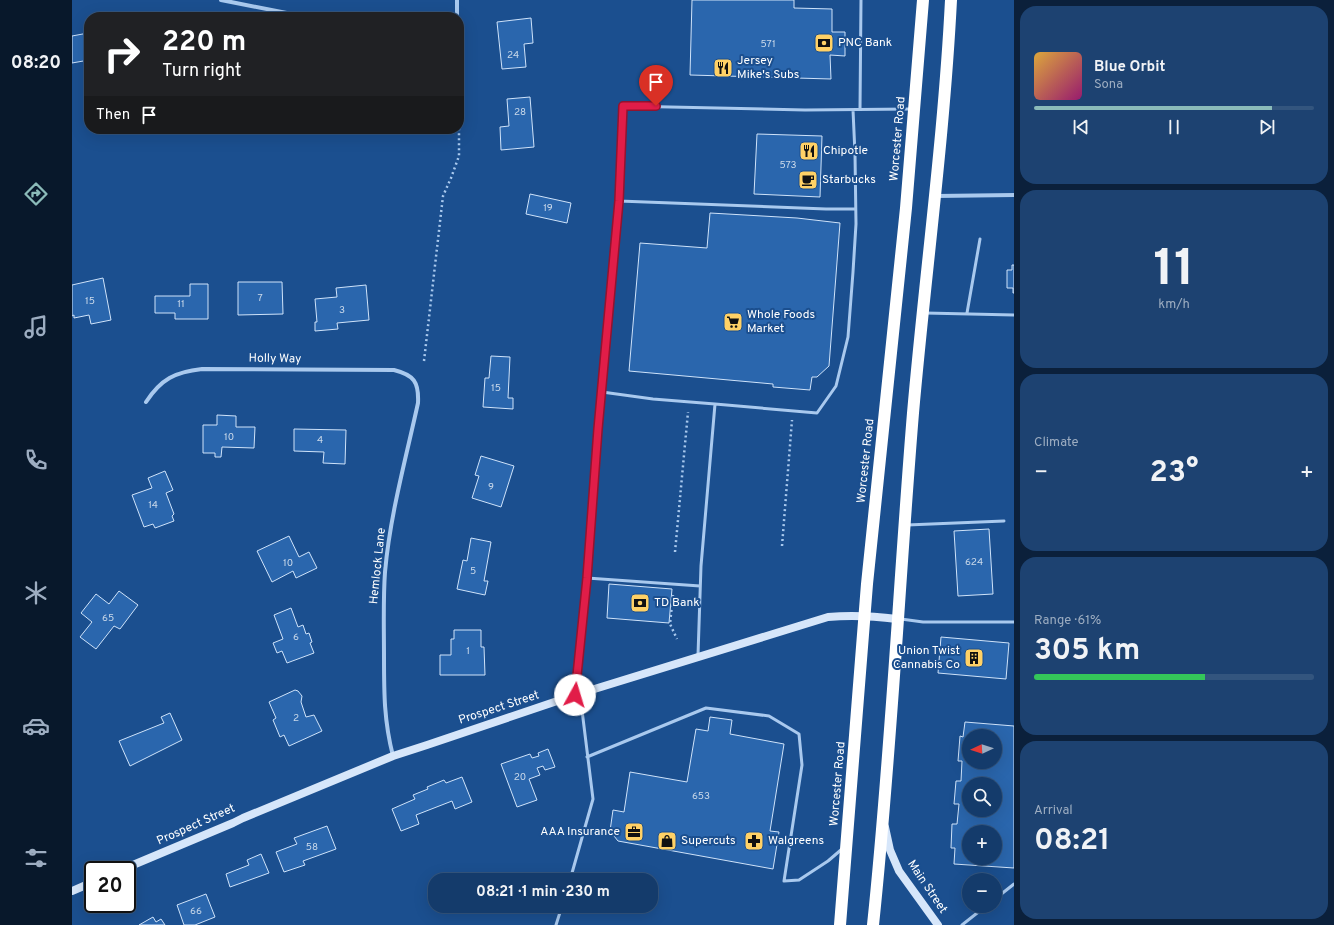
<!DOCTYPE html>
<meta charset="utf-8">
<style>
:root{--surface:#143b6b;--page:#1d4271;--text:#f1f3f6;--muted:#9dadc1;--line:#33557e;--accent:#8bbbb9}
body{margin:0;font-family:Overpass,sans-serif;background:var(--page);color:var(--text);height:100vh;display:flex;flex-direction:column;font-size:15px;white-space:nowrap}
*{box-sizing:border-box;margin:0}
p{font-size:13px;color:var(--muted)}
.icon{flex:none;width:22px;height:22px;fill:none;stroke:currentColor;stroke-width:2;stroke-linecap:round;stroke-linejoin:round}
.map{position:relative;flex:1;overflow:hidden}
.drawer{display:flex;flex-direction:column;gap:6px;padding:6px;background:#0b203b;width:320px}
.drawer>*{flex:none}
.banner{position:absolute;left:12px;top:12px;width:380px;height:122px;border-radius:16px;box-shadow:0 4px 16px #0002,0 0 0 1px var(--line);background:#202124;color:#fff;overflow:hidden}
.needle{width:26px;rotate:266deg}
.controls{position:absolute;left:890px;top:729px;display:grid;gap:8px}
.controls a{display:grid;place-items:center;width:40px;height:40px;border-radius:50%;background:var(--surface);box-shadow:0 4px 16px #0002,0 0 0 1px var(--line);font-size:20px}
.speed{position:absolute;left:12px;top:861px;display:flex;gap:8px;font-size:20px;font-weight:700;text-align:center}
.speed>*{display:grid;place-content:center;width:52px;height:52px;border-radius:50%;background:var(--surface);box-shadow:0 4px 16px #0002,0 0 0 1px var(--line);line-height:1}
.speed .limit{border:2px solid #111;border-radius:6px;background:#fff;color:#111}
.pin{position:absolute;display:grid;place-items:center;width:34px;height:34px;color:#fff;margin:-41px -17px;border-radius:50% 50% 50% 0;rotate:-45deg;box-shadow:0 0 4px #0007}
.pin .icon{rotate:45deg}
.me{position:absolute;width:44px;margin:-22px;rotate:6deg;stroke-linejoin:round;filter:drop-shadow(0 0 3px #0008)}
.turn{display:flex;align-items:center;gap:14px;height:84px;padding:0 12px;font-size:18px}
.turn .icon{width:52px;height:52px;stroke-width:2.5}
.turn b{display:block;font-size:28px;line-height:34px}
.then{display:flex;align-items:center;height:38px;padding:0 12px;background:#0003;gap:8px;font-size:15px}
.big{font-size:30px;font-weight:700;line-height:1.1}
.drawer .widget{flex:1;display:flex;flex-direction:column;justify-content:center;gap:6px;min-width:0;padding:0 14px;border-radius:16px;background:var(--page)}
.drawer .dial{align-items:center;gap:0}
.dial b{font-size:52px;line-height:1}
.song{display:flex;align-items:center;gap:12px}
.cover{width:48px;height:48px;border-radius:6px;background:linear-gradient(135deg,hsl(40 70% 55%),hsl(320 70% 35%))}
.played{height:4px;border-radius:2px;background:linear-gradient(90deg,var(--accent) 85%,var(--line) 85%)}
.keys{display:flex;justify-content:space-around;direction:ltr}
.heat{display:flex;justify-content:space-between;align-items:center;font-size:22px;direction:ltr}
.charge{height:6px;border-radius:3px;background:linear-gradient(90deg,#34c759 61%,var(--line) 0)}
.trip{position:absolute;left:356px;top:873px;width:230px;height:40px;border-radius:16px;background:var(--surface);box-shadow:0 4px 16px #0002,0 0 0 1px var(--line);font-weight:700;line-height:40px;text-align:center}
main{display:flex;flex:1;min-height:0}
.menu{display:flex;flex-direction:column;width:72px;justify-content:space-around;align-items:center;background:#08182b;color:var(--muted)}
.menu .icon{width:28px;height:28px}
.menu .on{color:var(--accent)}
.menu b{font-size:18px;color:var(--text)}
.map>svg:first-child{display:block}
</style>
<main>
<nav class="menu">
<b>08:20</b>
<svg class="icon on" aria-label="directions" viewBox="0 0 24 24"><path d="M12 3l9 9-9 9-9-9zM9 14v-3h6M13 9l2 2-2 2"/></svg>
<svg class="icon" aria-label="music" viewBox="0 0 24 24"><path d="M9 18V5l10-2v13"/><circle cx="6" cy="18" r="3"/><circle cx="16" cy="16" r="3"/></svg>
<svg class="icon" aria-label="phone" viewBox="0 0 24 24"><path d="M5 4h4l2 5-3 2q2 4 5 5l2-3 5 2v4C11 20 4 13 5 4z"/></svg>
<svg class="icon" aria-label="climate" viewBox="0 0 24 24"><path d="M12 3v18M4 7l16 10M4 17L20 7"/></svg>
<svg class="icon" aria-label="car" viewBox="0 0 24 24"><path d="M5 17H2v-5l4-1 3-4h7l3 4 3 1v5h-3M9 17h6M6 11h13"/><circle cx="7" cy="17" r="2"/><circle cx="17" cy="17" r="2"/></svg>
<svg class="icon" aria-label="filters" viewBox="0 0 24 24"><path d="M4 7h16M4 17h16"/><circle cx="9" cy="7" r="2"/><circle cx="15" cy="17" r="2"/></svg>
</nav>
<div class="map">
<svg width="942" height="925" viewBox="0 0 942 925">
<rect width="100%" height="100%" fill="#1b4f8f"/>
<path fill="#2a66ad" stroke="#cfe3fa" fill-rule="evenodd" d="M620,0H722V8L760,9V32H773V56L758,55L759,79L618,75Z
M459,18L461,43L452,44L454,67L430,69L425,22Z
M16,33L17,60L0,63V36Z
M458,97L462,147L429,150L428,127L437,126L435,99Z
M685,134L750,136L748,197L682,194Z
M458,194L499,203L495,223L454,214Z
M638,213L725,218L768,223L757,366L745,377H740L738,390L701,387V384L557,371L568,243L635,248Z
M940,265H942V293H941V288H935V270H940Z
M31,278L39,320L19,324L17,315L2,318V315L0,316V285Z
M166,282H210L211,314L166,315Z
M118,284H136V319H103V313H83V296H118Z
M294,285L297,320L265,323L266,329L243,331V322H245L243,299L265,297L264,288Z
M419,356L438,357L436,398H441V409L411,407L413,378H417Z
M145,415L164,416V427H183L182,448L150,447L149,457H143V453H131V425H145Z
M222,429L274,430L273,464L251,463L252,452L222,451Z
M409,456L442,466L429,507L400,498L407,476L403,475Z
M93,471L101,490L94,493L102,514L100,516L102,521L83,528L81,524L72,527L60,495L80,488L76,478Z
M917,529L921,594L886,596L882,531Z
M217,536L227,557L237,552L245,568L224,578L221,571L200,582L185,551Z
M399,538L419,542L412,581H416L413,595L385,589L391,560L395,561Z
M537,584L600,589L597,623L535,618Z
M47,591L66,605L48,629L42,626L24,649L8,637L20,622L9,613L24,594L37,604Z
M219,608L226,627L231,625L234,634L237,633L240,642L238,643L242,653L215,663L210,651L205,653L201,643L211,639L202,615Z
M382,630H409V647H412L413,675H368V655H379V639H382Z
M869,637L937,643L934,679L866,673Z
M223,690L226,691L230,696L229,702L234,717L242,715L250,731L217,746L212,735L208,737L201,720L204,718L197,702Z
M98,713L110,740L58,766L47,741L92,723L89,717Z
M638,717L660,720L658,734L712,744L698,831L707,832L701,869L546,841L538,831L541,810L552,812L558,772L615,782L624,729L636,731Z
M893,722L942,726V868L882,864L883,848H879L880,824H885L887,804H882L884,781H889L890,761H886L888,736L891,737ZM897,736H923V762H897ZM897,784H923V810H897ZM897,832H923V858H897Z
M476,749L483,767L473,770L471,766L465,768L468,775L457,779L465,800L445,807L429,764L458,754L460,758L467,756L466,753Z
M390,777L400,802L383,809L380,801L344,815L347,824L329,831L320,809L343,799L341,795L356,789L355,787L372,780L374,783Z
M255,826L264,849L231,861L233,865L212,872L204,852L225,844L222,838Z
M189,854L197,873L158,887L154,874L177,865L175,860Z
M134,894L143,917L123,925H112L105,905Z
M81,917L84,922L89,919L93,925H67Z"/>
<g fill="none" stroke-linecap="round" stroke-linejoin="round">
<path stroke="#a9c9ee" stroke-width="2.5" stroke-dasharray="2 3" stroke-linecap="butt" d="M352,361L371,196L379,178L387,156V129
M710,546L720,420
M603,552L616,412
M601,595L598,624L605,639"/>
<path stroke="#a9c9ee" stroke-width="3" d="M788,109L789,0
M547,201L754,209H783
M853,313L942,315
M895,313L908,239
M530,392L581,399L643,404
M835,525L932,521
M515,578L628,586
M829,619L851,622H942
M626,655L629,566L643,404L745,413L764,386L776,337L781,272L784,224L783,154L781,110
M503,693L515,578L526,429L547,201L551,106L733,110L839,109
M515,757L634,708L697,716L727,734L730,765L712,881L727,880L756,861L770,849
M498,880L521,799L508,694
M923,899L942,884
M484,925L490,906
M890,925L914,906"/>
<path stroke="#a9c9ee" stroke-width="4" d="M149,0L235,17
M385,0V17
M864,196L942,195
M74,402C89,379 103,372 130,369L322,370C342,375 347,382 346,403C334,458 318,515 313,572C311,600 312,629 312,657C312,693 312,721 321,756"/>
<path stroke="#d6e6fa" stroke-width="8" d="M813,827L818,850L827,871L866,925
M49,870L161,823L171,818L321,756L355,745L503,695L756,617C781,615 801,616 825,619
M0,891L21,882"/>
<path stroke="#fff" stroke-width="12" d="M768,925L795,584L834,208L851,0
M801,925C819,755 827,584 841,413C853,276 872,138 879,0"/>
</g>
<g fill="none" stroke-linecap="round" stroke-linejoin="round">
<defs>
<path id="route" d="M503,695L515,578L526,429L547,201L551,106H584"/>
</defs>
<use href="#route" stroke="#92132f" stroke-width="10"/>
<use href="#route" stroke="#e11d48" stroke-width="7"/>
</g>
<defs>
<symbol id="bank-square" viewBox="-11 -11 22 22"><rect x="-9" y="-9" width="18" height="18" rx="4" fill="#ffd166" stroke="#1b4f8f"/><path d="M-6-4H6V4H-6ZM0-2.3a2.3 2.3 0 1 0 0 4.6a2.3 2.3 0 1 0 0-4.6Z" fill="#111"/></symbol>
<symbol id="restaurant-square" viewBox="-11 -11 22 22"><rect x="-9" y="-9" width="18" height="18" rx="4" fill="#ffd166" stroke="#1b4f8f"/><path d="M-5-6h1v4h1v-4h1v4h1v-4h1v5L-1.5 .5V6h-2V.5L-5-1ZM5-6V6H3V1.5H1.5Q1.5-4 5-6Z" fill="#111"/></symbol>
<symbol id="cafe-square" viewBox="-11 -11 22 22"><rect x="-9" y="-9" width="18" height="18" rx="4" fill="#ffd166" stroke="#1b4f8f"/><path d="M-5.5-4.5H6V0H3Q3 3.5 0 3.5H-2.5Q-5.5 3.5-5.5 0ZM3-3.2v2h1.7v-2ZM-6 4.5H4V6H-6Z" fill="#111"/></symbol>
<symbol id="supermarket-square" viewBox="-11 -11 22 22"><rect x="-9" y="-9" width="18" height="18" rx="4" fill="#ffd166" stroke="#1b4f8f"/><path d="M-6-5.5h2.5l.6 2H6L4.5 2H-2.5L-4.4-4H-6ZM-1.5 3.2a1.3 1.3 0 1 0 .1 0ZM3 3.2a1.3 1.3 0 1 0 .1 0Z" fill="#111"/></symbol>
<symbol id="building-square" viewBox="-11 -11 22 22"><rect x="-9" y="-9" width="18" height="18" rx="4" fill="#ffd166" stroke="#1b4f8f"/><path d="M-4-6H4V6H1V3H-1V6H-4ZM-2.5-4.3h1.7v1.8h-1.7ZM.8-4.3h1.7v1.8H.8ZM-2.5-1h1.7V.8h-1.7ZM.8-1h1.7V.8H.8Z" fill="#111"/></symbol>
<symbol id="office-square" viewBox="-11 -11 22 22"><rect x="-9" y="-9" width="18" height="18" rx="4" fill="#ffd166" stroke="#1b4f8f"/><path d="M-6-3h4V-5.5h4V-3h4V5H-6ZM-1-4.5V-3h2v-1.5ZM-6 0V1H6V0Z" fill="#111"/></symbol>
<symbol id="shop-square" viewBox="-11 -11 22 22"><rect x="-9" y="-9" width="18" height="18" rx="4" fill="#ffd166" stroke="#1b4f8f"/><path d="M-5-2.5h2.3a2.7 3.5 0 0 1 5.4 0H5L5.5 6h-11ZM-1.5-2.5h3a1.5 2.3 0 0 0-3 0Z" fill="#111"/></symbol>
<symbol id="pharmacy-square" viewBox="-11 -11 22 22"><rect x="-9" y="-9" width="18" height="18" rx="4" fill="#ffd166" stroke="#1b4f8f"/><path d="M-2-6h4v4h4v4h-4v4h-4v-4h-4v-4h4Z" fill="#111"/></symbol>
</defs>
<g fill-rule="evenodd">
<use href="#bank-square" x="741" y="32" width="22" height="22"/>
<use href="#restaurant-square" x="640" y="57" width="22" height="22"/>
<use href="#restaurant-square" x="726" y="140" width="22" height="22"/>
<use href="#cafe-square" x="725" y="169" width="22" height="22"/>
<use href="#supermarket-square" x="650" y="311" width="22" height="22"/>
<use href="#bank-square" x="557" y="592" width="22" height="22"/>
<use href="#building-square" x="891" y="647" width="22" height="22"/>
<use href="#office-square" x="551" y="821" width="22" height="22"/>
<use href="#shop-square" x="584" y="830" width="22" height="22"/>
<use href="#pharmacy-square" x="671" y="830" width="22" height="22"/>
</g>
<g text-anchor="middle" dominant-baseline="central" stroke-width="4" stroke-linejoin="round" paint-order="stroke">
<g font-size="10" fill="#cad9ea">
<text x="696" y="44">571</text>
<text x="441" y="55">24</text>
<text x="448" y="112">28</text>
<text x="716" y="165">573</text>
<text x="476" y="208">19</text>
<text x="188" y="298">7</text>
<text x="18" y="301">15</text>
<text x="109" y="304">11</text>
<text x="270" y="310">3</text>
<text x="424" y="388">15</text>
<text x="157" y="437">10</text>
<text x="248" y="440">4</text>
<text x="419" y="487">9</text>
<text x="81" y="505">14</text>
<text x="902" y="562">624</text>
<text x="216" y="563">10</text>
<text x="401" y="571">5</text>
<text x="36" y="618">65</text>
<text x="224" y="637">6</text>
<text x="396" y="651">1</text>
<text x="224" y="718">2</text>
<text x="448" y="777">20</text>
<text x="629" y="796">653</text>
<text x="240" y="847">58</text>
<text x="124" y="911">66</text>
</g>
<g font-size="12" fill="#fff" stroke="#1b4f8f" text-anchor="start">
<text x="766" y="43">PNC Bank</text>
<text x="665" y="61">Jersey<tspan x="665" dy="14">Mike's Subs</tspan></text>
<text x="751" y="151">Chipotle</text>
<text x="750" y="180">Starbucks</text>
<text x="675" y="315">Whole Foods<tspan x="675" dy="14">Market</tspan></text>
<text x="582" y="603">TD Bank</text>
<text x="888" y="651" text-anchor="end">Union Twist<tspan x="888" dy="14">Cannabis Co</tspan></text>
<text x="548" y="832" text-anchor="end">AAA Insurance</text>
<text x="609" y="841">Supercuts</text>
<text x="696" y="841">Walgreens</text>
</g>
<g font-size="12" fill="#fff" stroke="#1b4f8f">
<text transform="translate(826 139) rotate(-85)">Worcester Road</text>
<text transform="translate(203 359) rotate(1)">Holly Way</text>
<text transform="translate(794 461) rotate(-84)">Worcester Road</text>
<text transform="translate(306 566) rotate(-84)">Hemlock Lane</text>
<text transform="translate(427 708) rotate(-18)">Prospect Street</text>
<text transform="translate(766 784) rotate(-85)">Worcester Road</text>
<text transform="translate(124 825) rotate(-24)">Prospect Street</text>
<text transform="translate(855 887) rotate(56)">Main Street</text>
</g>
</g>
</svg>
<div class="controls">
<a><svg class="needle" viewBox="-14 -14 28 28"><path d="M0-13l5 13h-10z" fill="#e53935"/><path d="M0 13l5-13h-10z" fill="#9dadc1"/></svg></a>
<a><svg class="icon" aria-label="search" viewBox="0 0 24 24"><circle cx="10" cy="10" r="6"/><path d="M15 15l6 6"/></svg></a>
<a>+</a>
<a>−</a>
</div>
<div class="speed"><div class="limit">20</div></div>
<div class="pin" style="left:584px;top:106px;background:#d93025"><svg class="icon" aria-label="arrive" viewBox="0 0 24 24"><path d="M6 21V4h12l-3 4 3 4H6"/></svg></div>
<svg class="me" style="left:503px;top:695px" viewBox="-20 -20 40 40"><circle r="19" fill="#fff"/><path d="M0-13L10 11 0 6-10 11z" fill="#e11d48"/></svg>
<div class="trip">08:21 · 1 min · 230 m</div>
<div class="banner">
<div class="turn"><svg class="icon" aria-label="right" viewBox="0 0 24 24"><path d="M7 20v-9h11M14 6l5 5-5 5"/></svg><div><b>220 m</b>Turn right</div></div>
<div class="then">Then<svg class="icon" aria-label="arrive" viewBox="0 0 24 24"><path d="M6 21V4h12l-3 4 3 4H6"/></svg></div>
</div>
</div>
<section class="drawer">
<div class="widget">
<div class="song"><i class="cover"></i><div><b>Blue Orbit</b><p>Sona</p></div></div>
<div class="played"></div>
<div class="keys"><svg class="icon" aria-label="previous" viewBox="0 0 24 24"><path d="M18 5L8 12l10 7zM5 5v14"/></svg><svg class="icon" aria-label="pause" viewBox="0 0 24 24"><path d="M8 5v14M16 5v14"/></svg><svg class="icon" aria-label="next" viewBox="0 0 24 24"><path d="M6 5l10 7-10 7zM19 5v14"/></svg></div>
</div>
<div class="widget dial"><b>11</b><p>km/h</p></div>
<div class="widget"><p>Climate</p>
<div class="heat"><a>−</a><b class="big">23°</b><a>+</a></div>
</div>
<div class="widget"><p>Range · 61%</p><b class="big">305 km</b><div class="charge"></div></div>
<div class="widget"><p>Arrival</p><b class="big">08:21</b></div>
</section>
</main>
